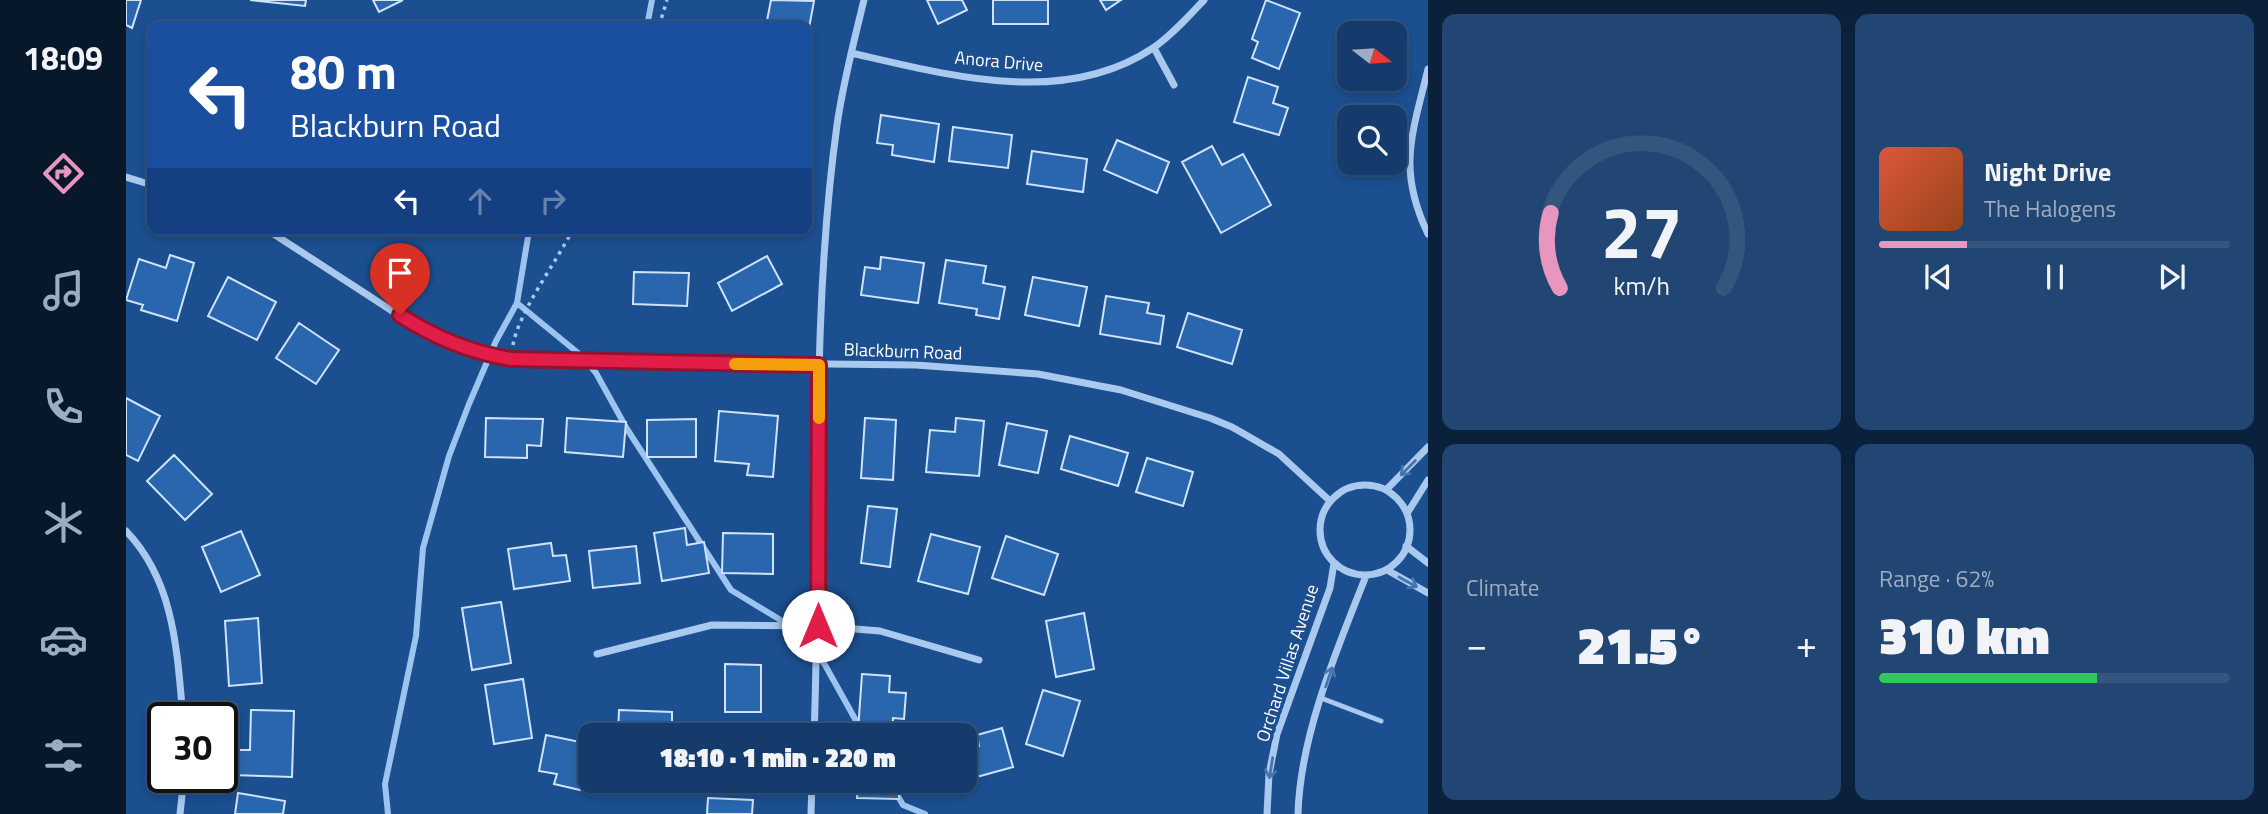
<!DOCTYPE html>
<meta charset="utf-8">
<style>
:root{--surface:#143b6b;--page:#214673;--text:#f1f3f6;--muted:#9dadc1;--line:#33557e;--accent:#e797bd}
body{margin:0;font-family:"Titillium Web",sans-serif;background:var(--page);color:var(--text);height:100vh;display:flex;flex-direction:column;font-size:26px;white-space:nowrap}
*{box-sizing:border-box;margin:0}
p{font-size:23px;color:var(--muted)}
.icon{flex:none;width:38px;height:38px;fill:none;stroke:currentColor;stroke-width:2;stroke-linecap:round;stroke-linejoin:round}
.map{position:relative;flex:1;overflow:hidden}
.sheet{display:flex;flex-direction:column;gap:14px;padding:14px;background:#0b203b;width:840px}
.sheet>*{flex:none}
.hud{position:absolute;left:21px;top:21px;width:665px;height:214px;border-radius:14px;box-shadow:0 4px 10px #0003,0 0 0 2px var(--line);background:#1a4fa0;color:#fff;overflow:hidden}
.needle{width:46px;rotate:107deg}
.controls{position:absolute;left:1211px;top:21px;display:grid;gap:14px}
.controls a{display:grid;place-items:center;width:70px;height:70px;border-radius:14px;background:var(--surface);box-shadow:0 4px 10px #0003,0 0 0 2px var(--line);font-size:35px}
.speed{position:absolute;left:21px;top:702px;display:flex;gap:14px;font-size:35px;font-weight:700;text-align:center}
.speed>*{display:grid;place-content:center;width:91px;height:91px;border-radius:50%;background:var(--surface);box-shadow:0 4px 10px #0003,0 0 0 2px var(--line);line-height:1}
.speed .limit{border:4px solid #111;border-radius:10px;background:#fff;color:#111}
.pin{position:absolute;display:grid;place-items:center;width:60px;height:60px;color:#fff;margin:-72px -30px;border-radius:50% 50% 50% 0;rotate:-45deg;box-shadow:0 0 7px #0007}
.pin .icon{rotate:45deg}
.me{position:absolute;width:77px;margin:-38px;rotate:0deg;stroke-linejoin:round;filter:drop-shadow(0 0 5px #0008)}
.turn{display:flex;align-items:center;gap:24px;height:147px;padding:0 28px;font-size:32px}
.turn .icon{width:91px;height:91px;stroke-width:2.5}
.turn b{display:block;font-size:49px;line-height:60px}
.lanes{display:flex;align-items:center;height:66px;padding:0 28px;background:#0003;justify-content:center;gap:35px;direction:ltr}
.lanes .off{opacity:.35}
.big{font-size:52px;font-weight:800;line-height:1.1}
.sheet .widget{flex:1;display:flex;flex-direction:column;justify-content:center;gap:10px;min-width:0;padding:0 24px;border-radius:14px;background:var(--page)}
.sheet .dial{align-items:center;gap:0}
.dial svg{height:182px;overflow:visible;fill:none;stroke:var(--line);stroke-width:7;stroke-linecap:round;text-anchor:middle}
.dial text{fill:var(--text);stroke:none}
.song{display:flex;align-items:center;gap:21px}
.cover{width:84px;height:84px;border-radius:10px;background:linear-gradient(135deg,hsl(10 70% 55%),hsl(20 70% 35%))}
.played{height:7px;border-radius:4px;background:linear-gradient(90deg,var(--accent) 25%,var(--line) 25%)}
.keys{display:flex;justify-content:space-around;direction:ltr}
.heat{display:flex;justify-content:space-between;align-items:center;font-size:38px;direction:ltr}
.charge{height:10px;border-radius:5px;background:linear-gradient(90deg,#34c759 62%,var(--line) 0)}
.sheet .tiles{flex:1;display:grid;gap:14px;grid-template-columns:repeat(2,1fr)}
.trip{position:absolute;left:452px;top:723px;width:399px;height:70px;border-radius:14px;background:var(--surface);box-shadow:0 4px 10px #0003,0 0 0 2px var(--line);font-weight:800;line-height:70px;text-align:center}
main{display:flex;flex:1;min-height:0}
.dock{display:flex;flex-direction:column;width:126px;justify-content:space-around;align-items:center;background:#08182b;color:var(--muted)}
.dock .icon{width:49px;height:49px}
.dock .on{color:var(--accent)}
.dock b{font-size:32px;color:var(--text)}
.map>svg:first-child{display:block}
</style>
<main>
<nav class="dock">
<b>18:09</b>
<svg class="icon on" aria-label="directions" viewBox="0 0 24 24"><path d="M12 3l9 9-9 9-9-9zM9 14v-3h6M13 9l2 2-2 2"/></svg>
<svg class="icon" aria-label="music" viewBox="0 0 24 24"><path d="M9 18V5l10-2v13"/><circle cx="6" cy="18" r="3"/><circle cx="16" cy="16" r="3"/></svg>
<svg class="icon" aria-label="phone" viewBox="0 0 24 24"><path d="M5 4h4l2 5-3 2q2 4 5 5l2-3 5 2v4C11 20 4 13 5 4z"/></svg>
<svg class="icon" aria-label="climate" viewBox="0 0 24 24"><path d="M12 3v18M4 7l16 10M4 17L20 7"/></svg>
<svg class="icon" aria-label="car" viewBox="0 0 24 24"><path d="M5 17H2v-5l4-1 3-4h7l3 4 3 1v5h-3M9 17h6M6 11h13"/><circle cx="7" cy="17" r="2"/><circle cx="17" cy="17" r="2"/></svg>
<svg class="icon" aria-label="filters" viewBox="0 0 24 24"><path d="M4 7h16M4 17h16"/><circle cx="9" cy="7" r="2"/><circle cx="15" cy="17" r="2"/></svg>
</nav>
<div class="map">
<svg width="1302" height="814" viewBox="0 0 1302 814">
<rect width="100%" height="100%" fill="#1b4f8f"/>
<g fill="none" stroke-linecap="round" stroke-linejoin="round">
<path stroke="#9cc4f0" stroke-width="6" d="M521,26L526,0
M391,303L457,357L470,373L501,429L605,590L653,619L684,646L699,665L738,735
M769,791L777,805L799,814
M262,814L259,784L290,636L297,548L323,456L343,404L370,341L391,303L402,237L405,229"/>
</g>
<path fill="#2a66ad" stroke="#cfe3fa" stroke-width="2" d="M0,0H15L6,28L0,25Z
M124,0H180L179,6Z
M247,0H277L253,12Z
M645,0L688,1L681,39V26H640Z
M801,0H836L841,10L812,24Z
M867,0H922V24H867Z
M974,0H995L980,10Z
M1140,0L1174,13L1153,69L1126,58L1132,42L1126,39Z
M1122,77L1152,87L1147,103L1162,108L1153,135L1108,122Z
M755,115L813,124L808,162L766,155L767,145L751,143Z
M827,127L886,135L882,168L823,161Z
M991,140L1043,162L1031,193L978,170Z
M1086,146L1096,165L1117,154L1145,205L1095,233L1056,162Z
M906,151L961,159L957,192L901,184Z
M44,255L68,263L51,321L15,310L17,305L0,300L13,259L40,268Z
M641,256L656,284L606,311L592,283Z
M755,257L798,263L792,303L735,295L739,267L754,269Z
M820,260L860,266L857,283L879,287L873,319L850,315L851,309L813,303Z
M508,272L563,273L561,306L507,304Z
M102,277L150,302L131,340L82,316Z
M907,277L961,287L953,326L899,315Z
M980,296L1023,303L1021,313L1038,316L1034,344L974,334Z
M1062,313L1116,330L1106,364L1051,347Z
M173,323L213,350L190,384L150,358Z
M0,398L34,416L12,461L0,455Z
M593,411L652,416L647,477L621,475L623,464L589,461Z
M360,418L417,419L415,446L401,445V458L359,457Z
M441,418L500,422L497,457L439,452Z
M739,418L770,420L767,480L735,478Z
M830,418L858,421L853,476L800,472L804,430L829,432Z
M570,419V457H521V420Z
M881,423L921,431L912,473L873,465Z
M944,436L1002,453L992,486L935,469Z
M48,455L86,494L59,520L21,481Z
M1021,458L1067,472L1057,506L1010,492Z
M742,506L771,509L764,567L735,563Z
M559,528L561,545L578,542L583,573L536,581L528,533Z
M115,531L134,575L95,592L76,547Z
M597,533L647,534V574L596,573Z
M805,534L854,547L842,594L792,581Z
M880,536L932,554L918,595L866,578Z
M425,543L427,556L440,555L444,581L388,589L382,549Z
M510,546L514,583L467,588L463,551Z
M375,602L385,663L346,670L336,608Z
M958,613L968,669L930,677L920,621Z
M132,618L136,683L103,686L99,621Z
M599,664L635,665V712H599Z
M736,674L764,676L763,692L780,693L778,719L767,718L766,734L732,731Z
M397,679L406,738L368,744L359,685Z
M917,690L954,701L937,756L900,744Z
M125,710L168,711L166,777L104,775L105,750H124Z
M493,710L546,712V735H492Z
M601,725L632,729V735H600Z
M876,728L887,767L847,778L839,750L853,746L851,735Z
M420,735L464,744V775L457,774L454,790L428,784L431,774L413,771Z
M595,780H627L626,785Z
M732,780H773V799L731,798Z
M112,793L159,801L157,814H109Z
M582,798L627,800L626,814H581Z"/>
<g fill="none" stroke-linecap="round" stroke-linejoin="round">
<path stroke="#a9c9ee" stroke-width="3.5" stroke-dasharray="3.5 5" stroke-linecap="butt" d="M533,26L541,0
M387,345C393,311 430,263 447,229"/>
<path stroke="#a9c9ee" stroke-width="5" d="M1195,698L1255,721"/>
<path stroke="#a9c9ee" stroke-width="7" d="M1028,48L1048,85
M725,53C821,75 938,108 1027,48C1046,35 1063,16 1078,0
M1302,69C1286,135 1271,169 1302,234
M0,177L26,185
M140,229L294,329L323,343L356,354L385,359L432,361L790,365L912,374L995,390L1084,418L1106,427L1153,454L1204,501
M1194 530a45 45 0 1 1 90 0a45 45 0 1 1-90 0Z
M1261,489L1302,447
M1282,512L1302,480
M0,531C49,582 51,652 57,718
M1280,546L1302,563
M1261,570L1302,593
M471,654L586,625L692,626L754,631L853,660
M688,735C696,532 683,327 711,125C717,83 728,41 738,0
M54,814L58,777
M685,814L686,780
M1141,814L1143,774L1151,734L1204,588L1208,563
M1172,814C1174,736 1211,649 1240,576"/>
</g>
<defs><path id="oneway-shaft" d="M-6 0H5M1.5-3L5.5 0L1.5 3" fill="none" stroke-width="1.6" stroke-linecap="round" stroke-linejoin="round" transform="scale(1.75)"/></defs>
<g stroke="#4674ac">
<use href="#oneway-shaft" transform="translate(1282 468) rotate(135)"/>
<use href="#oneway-shaft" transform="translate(1282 582) rotate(29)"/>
<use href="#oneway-shaft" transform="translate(1203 677) rotate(-71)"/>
<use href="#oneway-shaft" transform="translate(1145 768) rotate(99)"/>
</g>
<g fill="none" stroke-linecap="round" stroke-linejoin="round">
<defs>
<path id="route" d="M274,315C309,338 343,352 385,359L693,365L692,626"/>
</defs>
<use href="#route" stroke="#92132f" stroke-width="18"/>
<use href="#route" stroke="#e11d48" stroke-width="12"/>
<path stroke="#f59e0b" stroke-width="12" d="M609,364L693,365V418"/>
</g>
<g text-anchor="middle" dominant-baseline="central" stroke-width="7" stroke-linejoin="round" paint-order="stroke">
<g font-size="18" fill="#fff" stroke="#1b4f8f">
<text transform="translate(873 61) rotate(5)">Anora Drive</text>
<text transform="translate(777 351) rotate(2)">Blackburn Road</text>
<text transform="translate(1161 663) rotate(-72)">Orchard Villas Avenue</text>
</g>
</g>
</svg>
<div class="controls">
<a><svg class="needle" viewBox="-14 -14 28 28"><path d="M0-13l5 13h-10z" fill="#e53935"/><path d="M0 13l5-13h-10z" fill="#9dadc1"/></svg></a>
<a><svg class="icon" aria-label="search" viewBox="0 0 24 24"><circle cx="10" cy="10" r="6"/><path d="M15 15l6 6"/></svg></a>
</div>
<div class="speed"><div class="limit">30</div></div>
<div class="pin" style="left:274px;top:315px;background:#d93025"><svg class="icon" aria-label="arrive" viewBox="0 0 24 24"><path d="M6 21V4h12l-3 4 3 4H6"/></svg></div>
<svg class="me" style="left:692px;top:626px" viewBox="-20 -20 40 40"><circle r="19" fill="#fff"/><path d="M0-13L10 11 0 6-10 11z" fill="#e11d48"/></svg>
<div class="trip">18:10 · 1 min · 220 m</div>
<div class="hud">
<div class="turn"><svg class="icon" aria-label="left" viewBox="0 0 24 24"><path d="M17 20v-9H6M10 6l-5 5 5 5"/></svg><div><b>80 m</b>Blackburn Road</div></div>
<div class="lanes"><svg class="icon" aria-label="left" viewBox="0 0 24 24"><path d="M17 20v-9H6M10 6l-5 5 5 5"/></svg><svg class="icon off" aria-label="ahead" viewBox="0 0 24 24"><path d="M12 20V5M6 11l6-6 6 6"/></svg><svg class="icon off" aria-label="right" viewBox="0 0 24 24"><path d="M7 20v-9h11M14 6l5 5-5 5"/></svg></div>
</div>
</div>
<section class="sheet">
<div class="tiles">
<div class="widget dial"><svg viewBox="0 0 100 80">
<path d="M14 69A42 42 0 1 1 86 69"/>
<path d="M14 69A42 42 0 0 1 10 36" stroke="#e797bd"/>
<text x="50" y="56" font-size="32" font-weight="700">27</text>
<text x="50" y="72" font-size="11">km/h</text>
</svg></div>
<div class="widget">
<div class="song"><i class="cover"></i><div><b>Night Drive</b><p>The Halogens</p></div></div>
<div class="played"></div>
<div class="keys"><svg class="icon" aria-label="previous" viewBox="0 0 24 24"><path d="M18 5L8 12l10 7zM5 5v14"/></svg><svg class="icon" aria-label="pause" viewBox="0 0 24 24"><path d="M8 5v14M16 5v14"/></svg><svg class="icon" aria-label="next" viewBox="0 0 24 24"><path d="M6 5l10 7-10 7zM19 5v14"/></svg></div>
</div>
<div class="widget"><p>Climate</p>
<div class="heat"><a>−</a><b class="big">21.5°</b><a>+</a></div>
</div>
<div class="widget"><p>Range · 62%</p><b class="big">310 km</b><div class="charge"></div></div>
</div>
</section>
</main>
